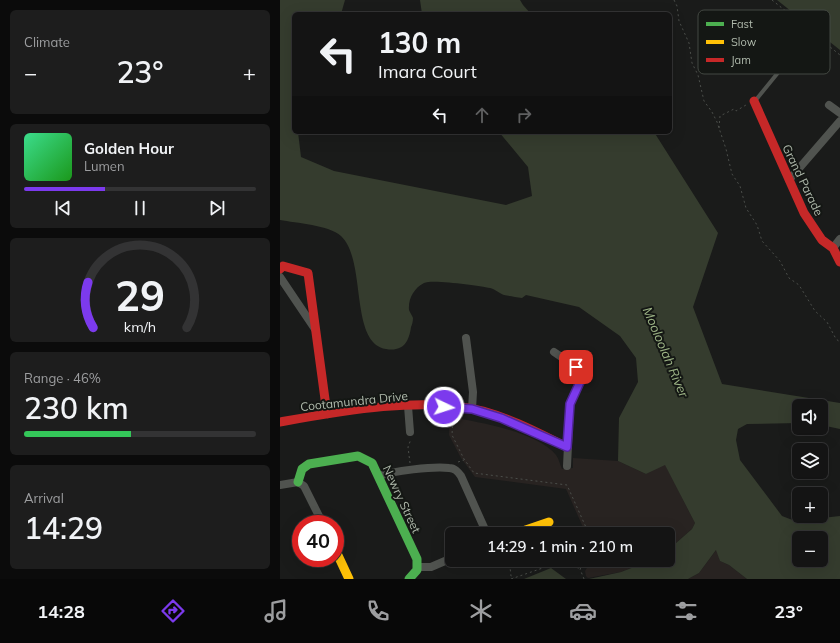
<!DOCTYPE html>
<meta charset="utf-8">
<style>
:root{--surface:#141414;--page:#1d1d1d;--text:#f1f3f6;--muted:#9d9ea0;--line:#333334;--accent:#7c3aed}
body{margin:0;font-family:Mulish,sans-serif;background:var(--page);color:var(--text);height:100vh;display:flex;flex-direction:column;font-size:15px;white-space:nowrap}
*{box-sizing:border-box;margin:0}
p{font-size:13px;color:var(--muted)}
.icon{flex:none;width:22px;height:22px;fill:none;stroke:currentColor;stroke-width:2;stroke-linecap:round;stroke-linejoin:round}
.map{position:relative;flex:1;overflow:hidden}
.drawer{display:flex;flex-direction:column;gap:10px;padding:10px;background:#0b0b0b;width:280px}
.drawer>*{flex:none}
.guide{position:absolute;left:12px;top:12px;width:380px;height:122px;border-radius:6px;box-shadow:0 4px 16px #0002,0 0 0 1px var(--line);background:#141414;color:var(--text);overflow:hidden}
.tools{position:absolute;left:512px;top:399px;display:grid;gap:8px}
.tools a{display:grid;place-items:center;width:36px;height:36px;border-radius:6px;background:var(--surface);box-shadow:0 4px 16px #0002,0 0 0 1px var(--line);font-size:20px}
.speed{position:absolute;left:12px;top:515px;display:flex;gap:8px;font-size:20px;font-weight:700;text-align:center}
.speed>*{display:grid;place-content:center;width:52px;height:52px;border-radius:50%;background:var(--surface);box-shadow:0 4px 16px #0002,0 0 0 1px var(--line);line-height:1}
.speed .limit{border:6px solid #d22;background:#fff;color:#111}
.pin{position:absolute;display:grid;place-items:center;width:34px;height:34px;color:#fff;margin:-17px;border-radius:8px;box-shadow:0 2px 6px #0006}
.me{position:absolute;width:44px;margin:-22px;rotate:94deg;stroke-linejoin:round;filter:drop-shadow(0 0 3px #0008)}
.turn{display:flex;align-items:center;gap:14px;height:84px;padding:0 20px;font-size:18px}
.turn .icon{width:52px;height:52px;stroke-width:2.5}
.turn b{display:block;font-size:28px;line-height:34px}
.lanes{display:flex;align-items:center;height:38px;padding:0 20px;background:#0003;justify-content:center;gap:20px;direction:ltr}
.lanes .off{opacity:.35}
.big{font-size:30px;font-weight:600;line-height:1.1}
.drawer .card{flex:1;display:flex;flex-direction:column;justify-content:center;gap:6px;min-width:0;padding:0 14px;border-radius:6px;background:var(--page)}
.drawer .dial{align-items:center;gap:0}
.dial svg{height:104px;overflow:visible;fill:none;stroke:var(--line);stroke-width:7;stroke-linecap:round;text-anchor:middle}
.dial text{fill:var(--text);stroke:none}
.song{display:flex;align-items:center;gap:12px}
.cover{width:48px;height:48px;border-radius:6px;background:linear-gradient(135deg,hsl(150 70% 55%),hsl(120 70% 35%))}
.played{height:4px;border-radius:2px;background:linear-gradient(90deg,var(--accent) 35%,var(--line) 35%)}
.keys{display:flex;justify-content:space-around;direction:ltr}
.heat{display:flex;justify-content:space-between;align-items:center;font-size:22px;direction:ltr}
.charge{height:6px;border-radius:3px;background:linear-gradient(90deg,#34c759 46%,var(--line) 0)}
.trip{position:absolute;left:165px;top:527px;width:230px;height:40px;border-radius:6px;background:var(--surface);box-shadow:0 4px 16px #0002,0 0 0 1px var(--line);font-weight:600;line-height:40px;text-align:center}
.tabs{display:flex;height:64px;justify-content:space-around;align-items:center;background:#080808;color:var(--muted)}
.tabs .icon{width:28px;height:28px}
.tabs .active{color:var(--accent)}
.tabs b{font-size:18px;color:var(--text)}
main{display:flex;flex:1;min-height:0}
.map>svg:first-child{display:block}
</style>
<main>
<section class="drawer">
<div class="card"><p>Climate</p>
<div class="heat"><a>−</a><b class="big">23°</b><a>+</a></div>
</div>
<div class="card">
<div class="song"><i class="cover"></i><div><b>Golden Hour</b><p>Lumen</p></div></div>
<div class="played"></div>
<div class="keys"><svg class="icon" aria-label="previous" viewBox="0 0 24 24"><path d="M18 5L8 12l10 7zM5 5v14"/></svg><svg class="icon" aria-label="pause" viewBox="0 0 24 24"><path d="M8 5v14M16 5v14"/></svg><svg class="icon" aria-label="next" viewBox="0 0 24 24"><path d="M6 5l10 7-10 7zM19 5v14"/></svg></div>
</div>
<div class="card dial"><svg viewBox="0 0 100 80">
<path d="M14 69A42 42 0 1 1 86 69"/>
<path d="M14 69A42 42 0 0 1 10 34" stroke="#7c3aed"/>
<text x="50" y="56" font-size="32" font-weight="700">29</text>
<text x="50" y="72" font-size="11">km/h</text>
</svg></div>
<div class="card"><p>Range · 46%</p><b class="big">230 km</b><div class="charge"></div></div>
<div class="card"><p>Arrival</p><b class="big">14:29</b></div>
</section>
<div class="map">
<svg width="560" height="579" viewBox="0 0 560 579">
<rect width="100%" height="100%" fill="#1a1b1a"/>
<path fill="#282321" d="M170,417C199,422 257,432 276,455C279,459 280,465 282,469L293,468V458L338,461L366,474L385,464L415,523L412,529L388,550V534H306L286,489L195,477L181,458L169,435Z
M437,549L440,561L449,565L467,579H408L419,573Z
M312,560H372L341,572L308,578L306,576L305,571Z"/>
<path fill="#353c2e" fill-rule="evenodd" d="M0,0H65L61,14H14V132H18L21,157L54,171L226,205L252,196L248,167L219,132H374L438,233L413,307L442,384L560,403V429L541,425V406H519V423L467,424L458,429L456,440L460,460L502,516L515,521L560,516V579H467L449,565L440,561L436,550L419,573L408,579H309L341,572L372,560H388V550L412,529L415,523L385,465L366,474L338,461L339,418L358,382L356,358L340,336L299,307L246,295L242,298C236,297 229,296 224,295C219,293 215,289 210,288C199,286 153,279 144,283C134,288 128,299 129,310C130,313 132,315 133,318C133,321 132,325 131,327C129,342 123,352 106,349C69,343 87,260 61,236C49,225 16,223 0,220ZM519,538H541V560H519Z
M140,0H240L243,5L251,14H142Z
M497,0H560V50Z
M271,568L286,579H244Z"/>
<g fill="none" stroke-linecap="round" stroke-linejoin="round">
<path stroke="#4b4e4a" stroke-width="1" stroke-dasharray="2 3" stroke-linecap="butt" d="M394,0L397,6L399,21L409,43L412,63L418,75L424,101L432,112L437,122L446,149L452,174L460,186L466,208L477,225L482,241L500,261L509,278L519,285L535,311L547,322L556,339L560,342
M492,0L560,55
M517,49L521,44L524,46L534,34
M439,128L440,116L454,109L456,111L466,105
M173,416L172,435L184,459L194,473L287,485L309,534
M178,462L184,460
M130,463L128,447L131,439
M227,560L230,567L231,576L234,578
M231,579L280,562H287L300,569
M304,579L300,569L308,560"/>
<path stroke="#50534f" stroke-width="4" d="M475,101L514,53"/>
<path stroke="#50534f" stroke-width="8" d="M549,105L560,113
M509,180L560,121
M553,248L560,239
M0,277L35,329
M186,338L193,392L192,409
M274,352L296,367L300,375V382L290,404L287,466
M128,406L130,432
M99,476C112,471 154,466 169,468C175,468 178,472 181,476L207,534
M0,485L18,482L24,486L43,524
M139,567H151L172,558"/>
<path stroke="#4caf50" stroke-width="9" d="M18,482L22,469L29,464L78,456L92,463L137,559V570L129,579"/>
<path stroke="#ffc107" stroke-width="9" d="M234,534L269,522
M55,549L69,579"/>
<path stroke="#c62828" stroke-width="9" d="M474,101L524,213L542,240L553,248L560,262
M0,269L3,266L28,273L47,414
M0,422C61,411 142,396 203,411C232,419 260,434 287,447"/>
</g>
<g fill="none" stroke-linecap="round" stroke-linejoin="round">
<defs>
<path id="route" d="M164,407L192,409L221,418L287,447L290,404L300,382V375L296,367"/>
</defs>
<use href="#route" stroke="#51269a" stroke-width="10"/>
<use href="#route" stroke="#7c3aed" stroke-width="7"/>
</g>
<g text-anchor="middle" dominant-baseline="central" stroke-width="4" stroke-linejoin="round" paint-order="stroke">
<g font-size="12" fill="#b0baac" stroke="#141714">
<text transform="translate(523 180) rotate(64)">Grand Parade</text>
<text transform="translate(74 401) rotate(-6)">Cootamundra Drive</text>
<text transform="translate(122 499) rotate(65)">Newry Street</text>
</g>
<g font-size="13" font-style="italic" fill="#9cb385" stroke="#141714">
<text transform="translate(386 352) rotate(67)">Mooloolah River</text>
</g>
</g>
<rect x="418" y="10" width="132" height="64" rx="6" fill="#141714" stroke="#434842" stroke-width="1"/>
<rect x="426" y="22" width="18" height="4" fill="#4caf50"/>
<rect x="426" y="40" width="18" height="4" fill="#ffc107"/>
<rect x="426" y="58" width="18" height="4" fill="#c62828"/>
<g font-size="11" fill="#b0baac">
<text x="451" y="28">Fast</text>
<text x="451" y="46">Slow</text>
<text x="451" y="64">Jam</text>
</g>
</svg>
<div class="tools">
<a><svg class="icon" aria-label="sound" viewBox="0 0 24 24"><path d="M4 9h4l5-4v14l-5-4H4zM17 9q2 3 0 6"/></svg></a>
<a><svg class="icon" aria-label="layers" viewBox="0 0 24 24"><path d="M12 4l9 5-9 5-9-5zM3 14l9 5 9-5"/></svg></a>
<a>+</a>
<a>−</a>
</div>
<div class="speed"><div class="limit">40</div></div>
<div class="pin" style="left:296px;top:367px;background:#d93025"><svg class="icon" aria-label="arrive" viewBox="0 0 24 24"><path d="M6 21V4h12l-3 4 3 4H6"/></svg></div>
<svg class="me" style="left:164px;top:407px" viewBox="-20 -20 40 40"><circle r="17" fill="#7c3aed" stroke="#fff" stroke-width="3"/><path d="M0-11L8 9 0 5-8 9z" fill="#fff"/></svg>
<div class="trip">14:29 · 1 min · 210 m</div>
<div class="guide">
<div class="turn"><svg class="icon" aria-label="left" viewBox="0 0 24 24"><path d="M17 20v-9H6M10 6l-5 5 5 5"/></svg><div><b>130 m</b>Imara Court</div></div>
<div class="lanes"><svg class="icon" aria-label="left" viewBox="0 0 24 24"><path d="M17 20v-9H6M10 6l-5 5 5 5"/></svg><svg class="icon off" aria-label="ahead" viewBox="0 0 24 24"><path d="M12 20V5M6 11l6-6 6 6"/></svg><svg class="icon off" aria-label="right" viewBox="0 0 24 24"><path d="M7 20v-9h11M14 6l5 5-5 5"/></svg></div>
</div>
</div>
</main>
<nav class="tabs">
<b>14:28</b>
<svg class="icon active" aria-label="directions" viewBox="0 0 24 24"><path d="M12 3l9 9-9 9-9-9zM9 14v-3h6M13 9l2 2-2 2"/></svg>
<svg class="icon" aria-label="music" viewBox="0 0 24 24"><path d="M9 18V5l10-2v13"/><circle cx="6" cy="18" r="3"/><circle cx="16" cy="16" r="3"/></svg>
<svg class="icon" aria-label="phone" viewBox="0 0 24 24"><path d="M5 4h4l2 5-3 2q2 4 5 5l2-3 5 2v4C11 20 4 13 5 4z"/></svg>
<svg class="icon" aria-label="climate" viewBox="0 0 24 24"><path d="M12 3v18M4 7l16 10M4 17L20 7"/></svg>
<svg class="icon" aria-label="car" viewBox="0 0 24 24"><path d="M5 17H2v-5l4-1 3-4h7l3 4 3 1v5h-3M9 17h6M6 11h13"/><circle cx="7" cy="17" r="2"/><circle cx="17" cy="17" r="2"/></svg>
<svg class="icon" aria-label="filters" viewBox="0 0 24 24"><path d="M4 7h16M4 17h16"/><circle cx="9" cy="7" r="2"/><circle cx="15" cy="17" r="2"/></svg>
<b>23°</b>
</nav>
